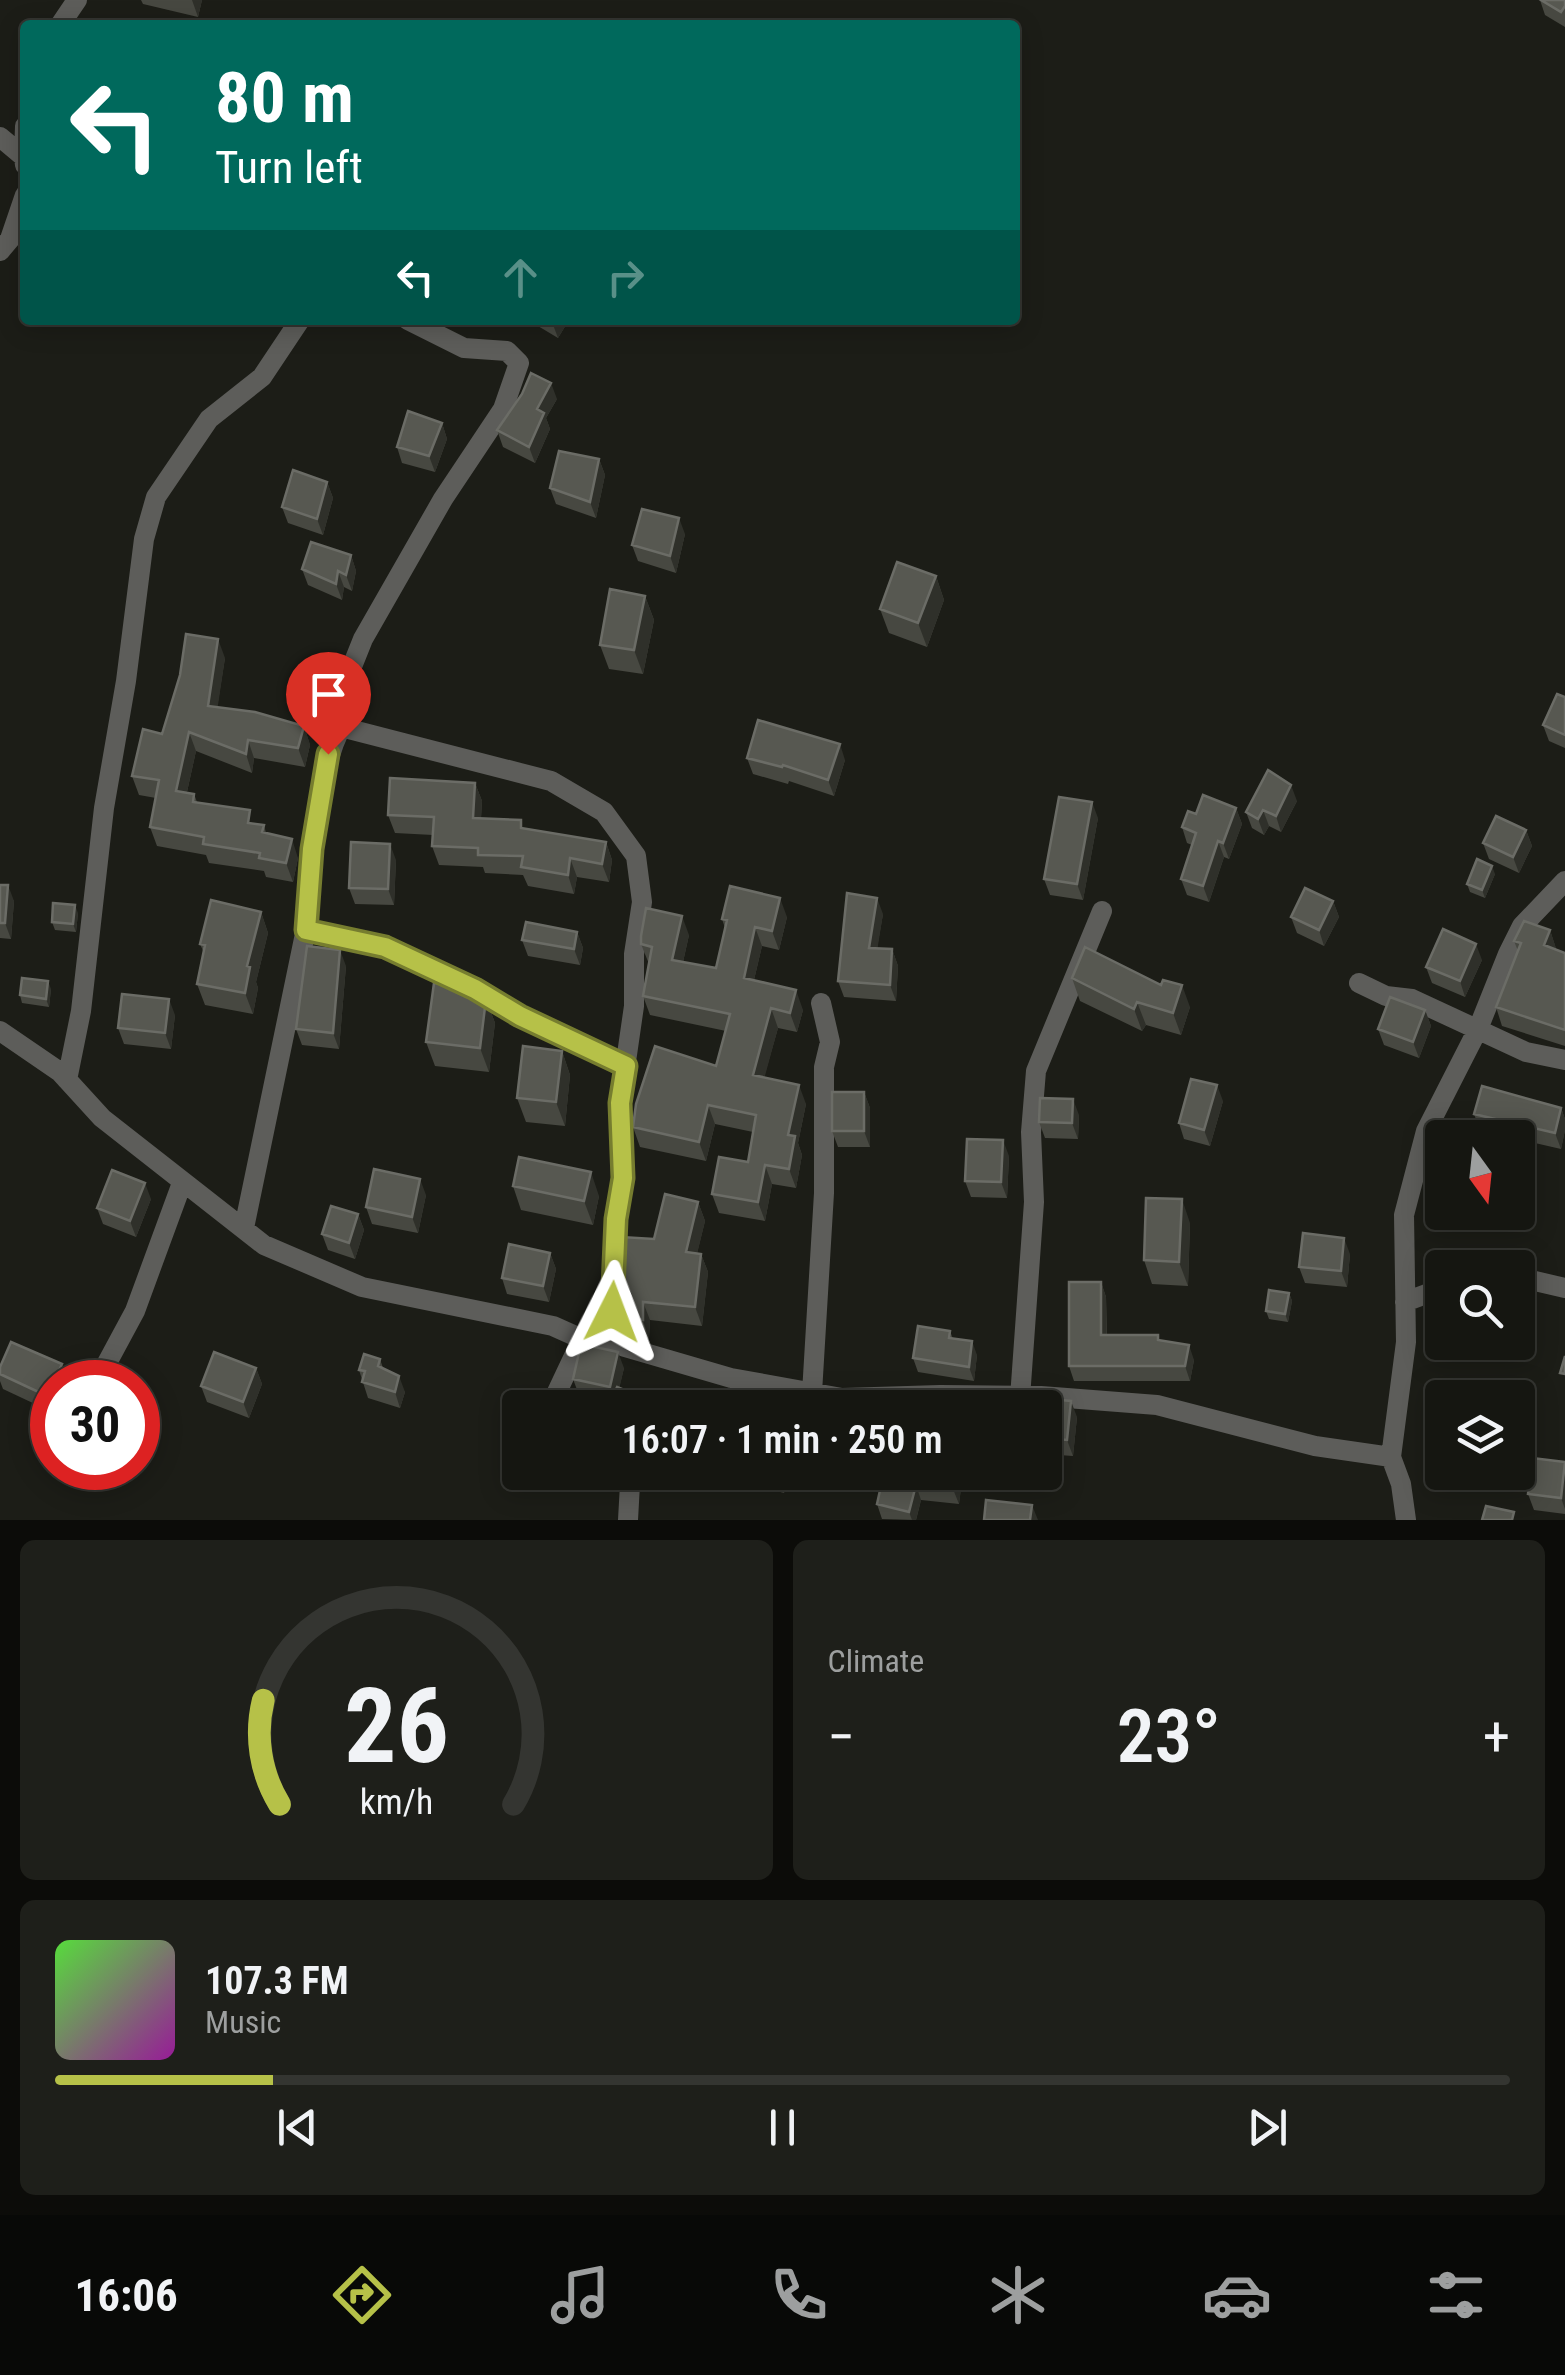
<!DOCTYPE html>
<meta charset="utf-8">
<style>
:root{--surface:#151611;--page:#1e1f1a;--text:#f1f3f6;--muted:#9d9f9f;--line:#343531;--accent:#b6c148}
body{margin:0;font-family:"Roboto Condensed",sans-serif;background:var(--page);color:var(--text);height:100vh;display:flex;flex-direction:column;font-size:38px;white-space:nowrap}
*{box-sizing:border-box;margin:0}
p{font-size:32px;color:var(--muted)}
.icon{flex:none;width:55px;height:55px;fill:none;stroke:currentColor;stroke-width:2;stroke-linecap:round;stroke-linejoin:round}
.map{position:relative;height:1520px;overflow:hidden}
.details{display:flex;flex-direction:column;gap:20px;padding:20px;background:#0c0c09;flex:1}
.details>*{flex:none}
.hud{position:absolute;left:20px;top:20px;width:1000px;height:305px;border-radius:10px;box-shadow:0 5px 25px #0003,0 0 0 2px var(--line);background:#00695c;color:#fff;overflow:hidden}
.needle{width:65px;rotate:165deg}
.fabs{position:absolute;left:1425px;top:1120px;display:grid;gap:20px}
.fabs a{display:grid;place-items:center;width:110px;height:110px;border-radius:10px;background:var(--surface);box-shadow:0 5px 25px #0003,0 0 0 2px var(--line);font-size:50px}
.speed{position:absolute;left:30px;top:1360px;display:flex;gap:20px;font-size:50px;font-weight:700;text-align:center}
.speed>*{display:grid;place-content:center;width:130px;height:130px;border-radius:50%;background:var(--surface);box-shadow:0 5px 25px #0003,0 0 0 2px var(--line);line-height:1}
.speed .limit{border:15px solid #d22;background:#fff;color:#111}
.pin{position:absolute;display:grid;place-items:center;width:85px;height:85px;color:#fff;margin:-102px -42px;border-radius:50% 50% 50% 0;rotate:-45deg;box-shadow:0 0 10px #0007}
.pin .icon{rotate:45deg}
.me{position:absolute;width:110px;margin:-55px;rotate:3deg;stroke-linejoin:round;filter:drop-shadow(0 0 8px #0008)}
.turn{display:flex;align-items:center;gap:35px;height:210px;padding:0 30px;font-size:45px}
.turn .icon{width:130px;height:130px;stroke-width:2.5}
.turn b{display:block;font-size:70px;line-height:85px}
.lanes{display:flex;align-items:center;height:95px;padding:0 30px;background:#0003;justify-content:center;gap:50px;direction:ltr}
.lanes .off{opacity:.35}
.big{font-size:75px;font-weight:600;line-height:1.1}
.details .tile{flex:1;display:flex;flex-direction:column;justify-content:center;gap:15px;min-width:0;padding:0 35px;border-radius:15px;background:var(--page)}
.details .dial{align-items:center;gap:0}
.dial svg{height:260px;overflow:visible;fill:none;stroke:var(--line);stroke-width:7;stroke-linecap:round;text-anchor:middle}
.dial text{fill:var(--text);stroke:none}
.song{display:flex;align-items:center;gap:30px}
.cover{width:120px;height:120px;border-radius:15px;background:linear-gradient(135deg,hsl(110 70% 55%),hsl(300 70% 35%))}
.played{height:10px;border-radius:5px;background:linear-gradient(90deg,var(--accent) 15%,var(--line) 15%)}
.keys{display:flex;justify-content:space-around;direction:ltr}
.heat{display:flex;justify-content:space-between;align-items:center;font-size:55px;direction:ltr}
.details .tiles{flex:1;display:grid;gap:20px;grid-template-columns:1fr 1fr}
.tile:last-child{grid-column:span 2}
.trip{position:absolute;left:502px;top:1390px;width:560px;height:100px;border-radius:10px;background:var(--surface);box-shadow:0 5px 25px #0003,0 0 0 2px var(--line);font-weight:600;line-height:100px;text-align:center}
.tabs{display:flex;height:160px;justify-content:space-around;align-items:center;background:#080907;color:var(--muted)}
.tabs .icon{width:70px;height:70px}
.tabs .active{color:var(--accent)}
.tabs b{font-size:45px;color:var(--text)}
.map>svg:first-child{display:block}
</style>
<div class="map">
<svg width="1565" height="1520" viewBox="0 0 1565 1520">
<rect width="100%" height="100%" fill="#1c1d17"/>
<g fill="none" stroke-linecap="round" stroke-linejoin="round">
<path stroke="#5d5d5a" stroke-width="20" d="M60,25L77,0
M0,137L24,157L25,165
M24,157L25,126
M0,251L10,239L25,195
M341,727L347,679L363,639L443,499L503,409L519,363L507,351L464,348L408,320
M1359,983L1386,996L1412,999L1526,1052L1565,1060
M0,1031L60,1072L102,1118L264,1245L362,1287L553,1326L582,1339L611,1343L731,1378L842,1398L940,1395L1041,1396L1157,1405L1315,1446L1391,1457
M67,1080L81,1011L104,808L126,681L144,539L156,497L209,419L262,377L300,320
M244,1228L306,929
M1518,1277L1565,1288
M1405,1302L1442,1288
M611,1343L616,1219L623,1178L620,1103L634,1006V954L642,902L636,856L604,812L551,781L341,727C311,790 314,862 306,929L385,947L475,989L520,1017L626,1066
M107,1363L135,1311L182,1183
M812,1393L824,1193V1067L830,1042L821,1003
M1020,1398L1034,1202L1031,1132L1036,1071L1102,911
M558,1408L557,1392L582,1339
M625,1472L630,1484L628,1520
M1406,1520L1401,1484L1391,1457L1406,1342L1404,1215L1426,1131L1478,1029L1508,954L1522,926L1565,881"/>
</g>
<path fill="#474841" d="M141,0H202L198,17L143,4Z
M1540,0H1565V27L1545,15Z
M528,320H569L558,338Z
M557,399L546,418L550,429L535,463L503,447L497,430Z
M442,423L447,439L435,472L402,463L397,447Z
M599,459L605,475L596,518L556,504L550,488Z
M327,482L333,498L323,535L288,523L282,507Z
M685,534L676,573L638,561L632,545Z
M351,555L356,571L352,591L344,587L342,600L308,585L302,569Z
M936,576L944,600L927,647L889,633L880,609Z
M645,596L654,620L643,674L609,669L600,645Z
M225,658L217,708L304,726L310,745L305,767L254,758L252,773L196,751L187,792L194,794L197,802L255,824L264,825L266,833L298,858L293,882L266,877L264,871L209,863L206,855L157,846L150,827L156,798L139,795L132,776L162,734Z
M1565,697V748L1549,741L1543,725Z
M747,758L845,760L834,796L789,781L788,784L753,774Z
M475,783L482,801L481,818L524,829L606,842L612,860L609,882L577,877L574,894L528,886L523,875L485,873L483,867L439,865L432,846L433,835L395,833L388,815Z
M1297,801L1281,832L1269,826L1264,835L1252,828L1246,812Z
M1236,808L1242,824L1229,859L1224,857L1209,902L1187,895L1181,879L1192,845L1187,843L1182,827L1196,814Z
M1098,818L1083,900L1050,895L1044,879Z
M1526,830L1532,846L1519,873L1489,859L1483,843Z
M396,860L394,905L355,904L349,888Z
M1495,874L1485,898L1470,892L1467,884Z
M0,885L14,901L11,939L0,938Z
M1333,901L1339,917L1324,946L1297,933L1291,917Z
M261,912L268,933L256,982L258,988L253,1014L205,1005L197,984L204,953L200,944Z
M78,913L76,932L55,930L52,922Z
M883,914L877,948L892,949L898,966L896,1001L844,997L838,981Z
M787,917L779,950L762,946L754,980L803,1010L797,1032L778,1028L764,1077L806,1104L798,1143L802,1155L796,1188L772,1184L765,1221L719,1213L712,1194L748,1162L753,1132L715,1124L706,1161L640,1147L633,1127L716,1066L726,1031L650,1015L643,996L649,964L641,944L689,935L683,962L716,968L725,928L722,919Z
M1550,930L1556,949L1565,953V1046L1502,1026L1496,1007L1518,951L1514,941Z
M577,932L583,948L580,965L528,956L522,940Z
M1482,960L1465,997L1432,983L1426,967Z
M346,966L339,1049L302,1045L296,1029Z
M1072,978L1190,1007L1181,1035L1146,1025L1142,1031L1080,1001Z
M51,989L49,1007L22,1003L20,995Z
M486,999L495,1023L489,1072L435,1066L426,1042Z
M1425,1010L1431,1026L1419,1058L1384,1045L1378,1029Z
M175,1015L171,1049L124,1044L118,1028Z
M562,1051L570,1075L565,1126L526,1122L517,1098Z
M864,1092L870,1108V1147H838L832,1131Z
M1223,1101L1210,1146L1184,1139L1179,1123Z
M1561,1108L1565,1119V1130L1561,1149L1518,1139V1138L1480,1130L1474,1114Z
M1079,1115L1078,1139L1045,1138L1039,1122Z
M1009,1156L1007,1198L971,1197L965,1181Z
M513,1186L599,1196L593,1225L521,1210Z
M426,1195L418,1233L372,1224L366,1207Z
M151,1199L136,1237L103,1224L97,1208Z
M698,1202L705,1221L697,1253L701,1254L708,1272L702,1326L650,1320L649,1339L625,1333L618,1314L654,1239Z
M1463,1212H1497L1496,1221L1465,1219Z
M358,1214L364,1230L355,1259L328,1250L322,1234Z
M1190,1223L1188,1286L1152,1284L1144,1260Z
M550,1253L556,1269L549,1302L507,1294L502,1278Z
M1350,1254L1347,1287L1305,1283L1299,1267Z
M1101,1282L1106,1297L1107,1335H1158L1159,1340L1194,1360L1190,1381H1074L1069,1366Z
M1289,1293L1292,1301L1288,1322L1269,1319L1266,1311Z
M950,1331L953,1339L977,1355L974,1381L918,1372L913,1358Z
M380,1359L383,1368L405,1392L400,1408L368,1398L359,1370Z
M62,1364L68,1380L52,1382V1412L3,1389L0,1381V1367Z
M256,1368L262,1384L249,1418L207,1402L201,1386Z
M624,1368L619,1388L610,1402L579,1395L573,1379Z
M1045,1408L1077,1417L1073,1456L1045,1454Z
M1565,1462V1514L1534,1510L1528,1494Z
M707,1472H790L784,1493Z
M884,1472H960L962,1480L959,1504L921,1500L916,1520L882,1519L877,1504Z
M994,1472H1037L1035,1491L999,1486Z"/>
<path fill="#2f302a" d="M192,0H202L198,17Z
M553,320H569L558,338L552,322Z
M551,383L557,399L546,418L550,429L535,463L529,447L537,409Z
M442,423L447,439L435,472L429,456Z
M599,459L605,475L596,518L590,502Z
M327,482L333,498L323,535L317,519Z
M679,518L685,534L676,573L670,556Z
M351,555L356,571L352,591L346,575Z
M338,571L344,587L342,600L336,584Z
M936,576L944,600L927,647L918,623Z
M645,596L654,620L643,674L634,650Z
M218,639L225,658L215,725L208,706Z
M304,726L310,745L305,767L298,748Z
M189,732L196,751L183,810L176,791Z
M248,740L254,758L252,773L246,754Z
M840,744L845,760L834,796L828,780Z
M475,783L482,801L480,837L473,818Z
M1291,785L1297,801L1281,832L1276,816Z
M1092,802L1098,818L1083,900L1077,884Z
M1236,808L1242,824L1229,859L1223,843Z
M1263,810L1269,826L1264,835L1258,819Z
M1526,830L1532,846L1519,873L1513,857Z
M292,839L298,858L293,882L286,863Z
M1218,841L1224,857L1209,902L1203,886Z
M606,842L612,860L609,882L602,864Z
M390,844L396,860L394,905L388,889Z
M570,858L577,877L574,894L568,875Z
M1492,866L1495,874L1485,898L1482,890Z
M8,885L14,901L11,939L5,923Z
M780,898L787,917L779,950L772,931Z
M877,898L883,914L875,964L869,948Z
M1333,901L1339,917L1324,946L1319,930Z
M75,905L78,913L76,932L73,924Z
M261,912L268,933L256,982L258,988L253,1014L245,993L247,966Z
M682,916L689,935L679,980L672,960Z
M755,927L762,946L750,997L744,978Z
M1550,930L1556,948L1551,963L1544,945Z
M577,932L583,948L580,965L574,949Z
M1476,944L1482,960L1465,997L1460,981Z
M892,949L898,966L896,1001L890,985Z
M340,950L346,966L339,1049L333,1033Z
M48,981L51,989L49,1007L46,999Z
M1182,985L1190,1007L1181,1035L1173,1013Z
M796,990L803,1010L797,1032L790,1013Z
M169,999L175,1015L171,1049L165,1033Z
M486,999L495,1023L489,1072L480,1048Z
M1137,1002L1146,1025L1142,1031L1134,1009Z
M771,1008L778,1028L760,1094L753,1075Z
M1425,1010L1431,1026L1419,1058L1413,1042Z
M562,1051L570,1075L565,1126L556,1102Z
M799,1085L806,1104L798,1143L802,1155L796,1188L789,1169L788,1135Z
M1217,1085L1223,1101L1210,1146L1204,1130Z
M864,1092L870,1108V1147L864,1131Z
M1073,1099L1079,1115L1078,1139L1072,1123Z
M708,1105L715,1124L706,1161L699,1142Z
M1561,1108L1565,1119V1130L1561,1149L1555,1133Z
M1003,1140L1009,1156L1007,1198L1001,1182Z
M765,1165L772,1184L765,1221L758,1202Z
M591,1172L599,1196L593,1225L584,1201Z
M420,1179L426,1195L418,1233L412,1217Z
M145,1183L151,1199L136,1237L130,1221Z
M1182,1199L1190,1223L1188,1286L1179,1262Z
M698,1202L705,1221L693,1271L686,1252Z
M358,1214L364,1230L355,1259L349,1243Z
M1344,1238L1350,1254L1347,1287L1341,1271Z
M550,1253L556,1269L549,1302L543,1286Z
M701,1254L708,1272L702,1326L695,1307Z
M1101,1282L1106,1297L1107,1350L1101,1335Z
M1289,1293L1292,1301L1288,1322L1285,1314Z
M643,1302L650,1320L649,1339L643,1320Z
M972,1341L977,1355L974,1381L969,1367Z
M1189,1345L1194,1360L1190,1381L1185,1366Z
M618,1352L624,1368L616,1403L610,1387Z
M62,1364L68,1380L67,1382H53Z
M256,1368L262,1384L249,1418L243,1402Z
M399,1376L405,1392L400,1408L395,1392Z
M52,1384V1412L47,1396Z
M1071,1401L1077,1417L1073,1456L1067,1440Z
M1565,1470V1509L1561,1498Z
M776,1472H790L784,1493Z
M956,1472H960L962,1480L959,1504L953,1489Z
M1029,1472H1037L1035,1491L1029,1475Z
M916,1485L921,1500L916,1520H912L909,1512Z
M1032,1505L1038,1520H1030Z"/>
<path fill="#575851" stroke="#6b6c66" stroke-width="2.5" d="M1541,0H1565V6L1561,12Z
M531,373L551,383L537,409L544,413L529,447L497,430L522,394Z
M408,411L442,423L429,456L397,447Z
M559,451L599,459L590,502L550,488Z
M293,470L327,482L317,519L282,507Z
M642,509L679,518L670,556L632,545Z
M311,542L351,555L346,575L338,571L336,584L302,569Z
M897,562L936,576L918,623L880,609Z
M610,589L645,596L634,650L600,645Z
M186,634L218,639L208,706L255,712L304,726L298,748L248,740L246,754L189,732L176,791L194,794L193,802L250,810L248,823L264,825L262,832L292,839L286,863L259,858L260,853L203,844L204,837L150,827L159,780L132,776L143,729L162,734L180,675Z
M1557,694L1565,697V735L1543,725Z
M758,720L840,744L828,780L783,765L782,767L747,758Z
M1268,770L1291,785L1276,816L1263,810L1258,819L1246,812Z
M390,778L475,783L473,818L521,820V828L606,842L602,864L570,858L568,875L521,867L523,856L478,855V848L432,846L434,817L388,815Z
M1203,795L1236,808L1223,843L1218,841L1203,886L1181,879L1196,833L1182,827L1188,811L1196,814Z
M1059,797L1092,802L1077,884L1044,879Z
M1496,816L1526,830L1513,857L1483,843Z
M351,842L390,844L388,889L349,888Z
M1477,859L1492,866L1482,890L1467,884Z
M0,885H8L5,923H0Z
M730,886L780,898L772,931L755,927L744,978L796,990L790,1013L771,1008L753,1075L799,1085L788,1135L795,1136L789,1169L765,1165L758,1202L712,1194L719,1157L748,1162L756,1115L708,1105L699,1142L633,1127L636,1104L655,1046L716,1066L730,1014L643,996L652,947L641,944V936L646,908L682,916L672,960L716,968L727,920L722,919Z
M1305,888L1333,901L1319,930L1291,917Z
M847,893L877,898L869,948L892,949L890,985L838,981Z
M211,900L261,912L247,966L250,967L245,993L197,984L205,945L200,944Z
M53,903L75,905L73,924L52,922Z
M1524,921L1550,930L1544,945L1565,953V1030L1496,1007L1521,943L1514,941Z
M526,922L577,932L574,949L522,940Z
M1443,929L1476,944L1460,981L1426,967Z
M307,946L340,950L333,1033L296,1029Z
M1085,947L1161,985L1163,980L1182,985L1173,1013L1137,1002L1134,1009L1072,978Z
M22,978L48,981L46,999L20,995Z
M434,983L467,987L466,997L486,999L480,1048L426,1042Z
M122,994L169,999L165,1033L118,1028Z
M1390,997L1425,1010L1413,1042L1378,1029Z
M523,1046L562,1051L556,1102L517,1098Z
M1191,1079L1217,1085L1204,1130L1179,1123Z
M1482,1086L1561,1108L1555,1133L1474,1114Z
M832,1092H864V1131H832Z
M1040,1098L1073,1099L1072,1123L1039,1122Z
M967,1139L1003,1140L1001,1182L965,1181Z
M519,1157L591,1172L584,1201L513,1186Z
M374,1169L420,1179L412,1217L366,1207Z
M112,1170L145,1183L130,1221L97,1208Z
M665,1194L698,1202L686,1252L701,1254L695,1307L643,1302V1320L618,1314L622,1237L654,1239Z
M1146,1198L1182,1199L1179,1262L1144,1260Z
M331,1206L358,1214L349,1243L322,1234Z
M1303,1233L1344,1238L1341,1271L1299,1267Z
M509,1244L550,1253L543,1286L502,1278Z
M1069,1282H1101V1335H1158V1340L1189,1345L1185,1366H1069Z
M1269,1290L1289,1293L1285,1314L1266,1311Z
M918,1326L950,1331L949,1338L972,1341L969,1367L913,1358Z
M11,1342L62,1364L47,1396L0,1374V1367Z
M581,1344L618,1352L610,1387L573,1379Z
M214,1352L256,1368L243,1402L201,1386Z
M364,1354L380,1359L378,1366L399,1376L395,1392L362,1382L365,1371L359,1370Z
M1565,1356V1374L1560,1373Z
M617,1387L656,1403L654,1408H608Z
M996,1396L1039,1402V1398L1071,1401L1067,1440L1045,1438V1408H994Z
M1532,1458L1565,1462L1561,1498L1528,1494Z
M884,1472H956L953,1489L916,1485L909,1512L877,1504Z
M986,1500L1032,1505L1030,1520H984Z
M1486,1506L1514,1512L1512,1520H1482Z"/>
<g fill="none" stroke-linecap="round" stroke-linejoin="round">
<defs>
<path id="route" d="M328,754L312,849L306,930L385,947L475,989L520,1016L626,1066L620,1103L623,1178L616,1219L612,1312"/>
</defs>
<use href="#route" stroke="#767d2f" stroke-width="25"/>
<use href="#route" stroke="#b6c148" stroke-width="18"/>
</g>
</svg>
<div class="fabs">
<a><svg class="needle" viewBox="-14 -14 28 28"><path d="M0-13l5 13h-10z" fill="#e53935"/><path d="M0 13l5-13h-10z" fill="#9d9f9f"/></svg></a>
<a><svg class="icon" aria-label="search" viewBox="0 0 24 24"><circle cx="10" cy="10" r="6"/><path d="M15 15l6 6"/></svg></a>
<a><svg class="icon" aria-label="layers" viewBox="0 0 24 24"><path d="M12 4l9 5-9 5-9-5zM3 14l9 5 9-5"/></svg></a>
</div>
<div class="speed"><div class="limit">30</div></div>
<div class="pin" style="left:328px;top:754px;background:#d93025"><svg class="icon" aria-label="arrive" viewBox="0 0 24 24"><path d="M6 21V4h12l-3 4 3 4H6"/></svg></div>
<svg class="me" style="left:612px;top:1312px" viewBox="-20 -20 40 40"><path d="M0-17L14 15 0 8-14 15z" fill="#b6c148" stroke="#fff" stroke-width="4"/></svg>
<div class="trip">16:07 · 1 min · 250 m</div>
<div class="hud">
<div class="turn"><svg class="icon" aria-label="left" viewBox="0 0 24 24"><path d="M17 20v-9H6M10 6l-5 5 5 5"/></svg><div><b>80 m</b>Turn left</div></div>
<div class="lanes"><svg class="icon" aria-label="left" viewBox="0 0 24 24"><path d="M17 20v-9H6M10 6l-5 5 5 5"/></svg><svg class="icon off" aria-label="ahead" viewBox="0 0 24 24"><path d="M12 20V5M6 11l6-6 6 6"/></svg><svg class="icon off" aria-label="right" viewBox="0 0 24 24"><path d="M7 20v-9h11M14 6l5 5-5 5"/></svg></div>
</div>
</div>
<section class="details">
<div class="tiles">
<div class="tile dial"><svg viewBox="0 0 100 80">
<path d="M14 69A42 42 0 1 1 86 69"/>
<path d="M14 69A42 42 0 0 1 9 37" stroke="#b6c148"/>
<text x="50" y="56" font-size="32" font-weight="700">26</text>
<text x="50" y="72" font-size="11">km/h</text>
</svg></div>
<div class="tile"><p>Climate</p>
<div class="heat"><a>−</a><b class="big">23°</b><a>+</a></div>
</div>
<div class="tile">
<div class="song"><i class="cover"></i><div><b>107.3 FM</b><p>Music</p></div></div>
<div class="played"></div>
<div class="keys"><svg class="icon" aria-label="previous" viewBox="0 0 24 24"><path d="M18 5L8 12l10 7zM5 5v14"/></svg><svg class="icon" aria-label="pause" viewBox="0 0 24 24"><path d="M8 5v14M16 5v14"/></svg><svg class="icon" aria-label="next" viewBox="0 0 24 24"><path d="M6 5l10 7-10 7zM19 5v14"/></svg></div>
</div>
</div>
</section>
<nav class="tabs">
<b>16:06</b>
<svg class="icon active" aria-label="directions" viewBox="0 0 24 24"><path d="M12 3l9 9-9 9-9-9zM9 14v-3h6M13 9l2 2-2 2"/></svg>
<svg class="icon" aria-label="music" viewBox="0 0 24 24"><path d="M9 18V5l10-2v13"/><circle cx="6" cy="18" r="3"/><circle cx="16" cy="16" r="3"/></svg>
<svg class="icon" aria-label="phone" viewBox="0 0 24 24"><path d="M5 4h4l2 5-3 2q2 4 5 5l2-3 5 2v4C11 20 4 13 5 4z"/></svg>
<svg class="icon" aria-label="climate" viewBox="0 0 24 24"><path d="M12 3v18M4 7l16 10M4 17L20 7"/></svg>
<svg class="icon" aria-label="car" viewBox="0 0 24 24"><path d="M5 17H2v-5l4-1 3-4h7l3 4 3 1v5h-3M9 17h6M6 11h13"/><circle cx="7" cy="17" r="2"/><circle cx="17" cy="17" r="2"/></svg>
<svg class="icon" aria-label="filters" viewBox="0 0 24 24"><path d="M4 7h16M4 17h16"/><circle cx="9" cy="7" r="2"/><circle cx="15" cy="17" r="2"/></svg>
</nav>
